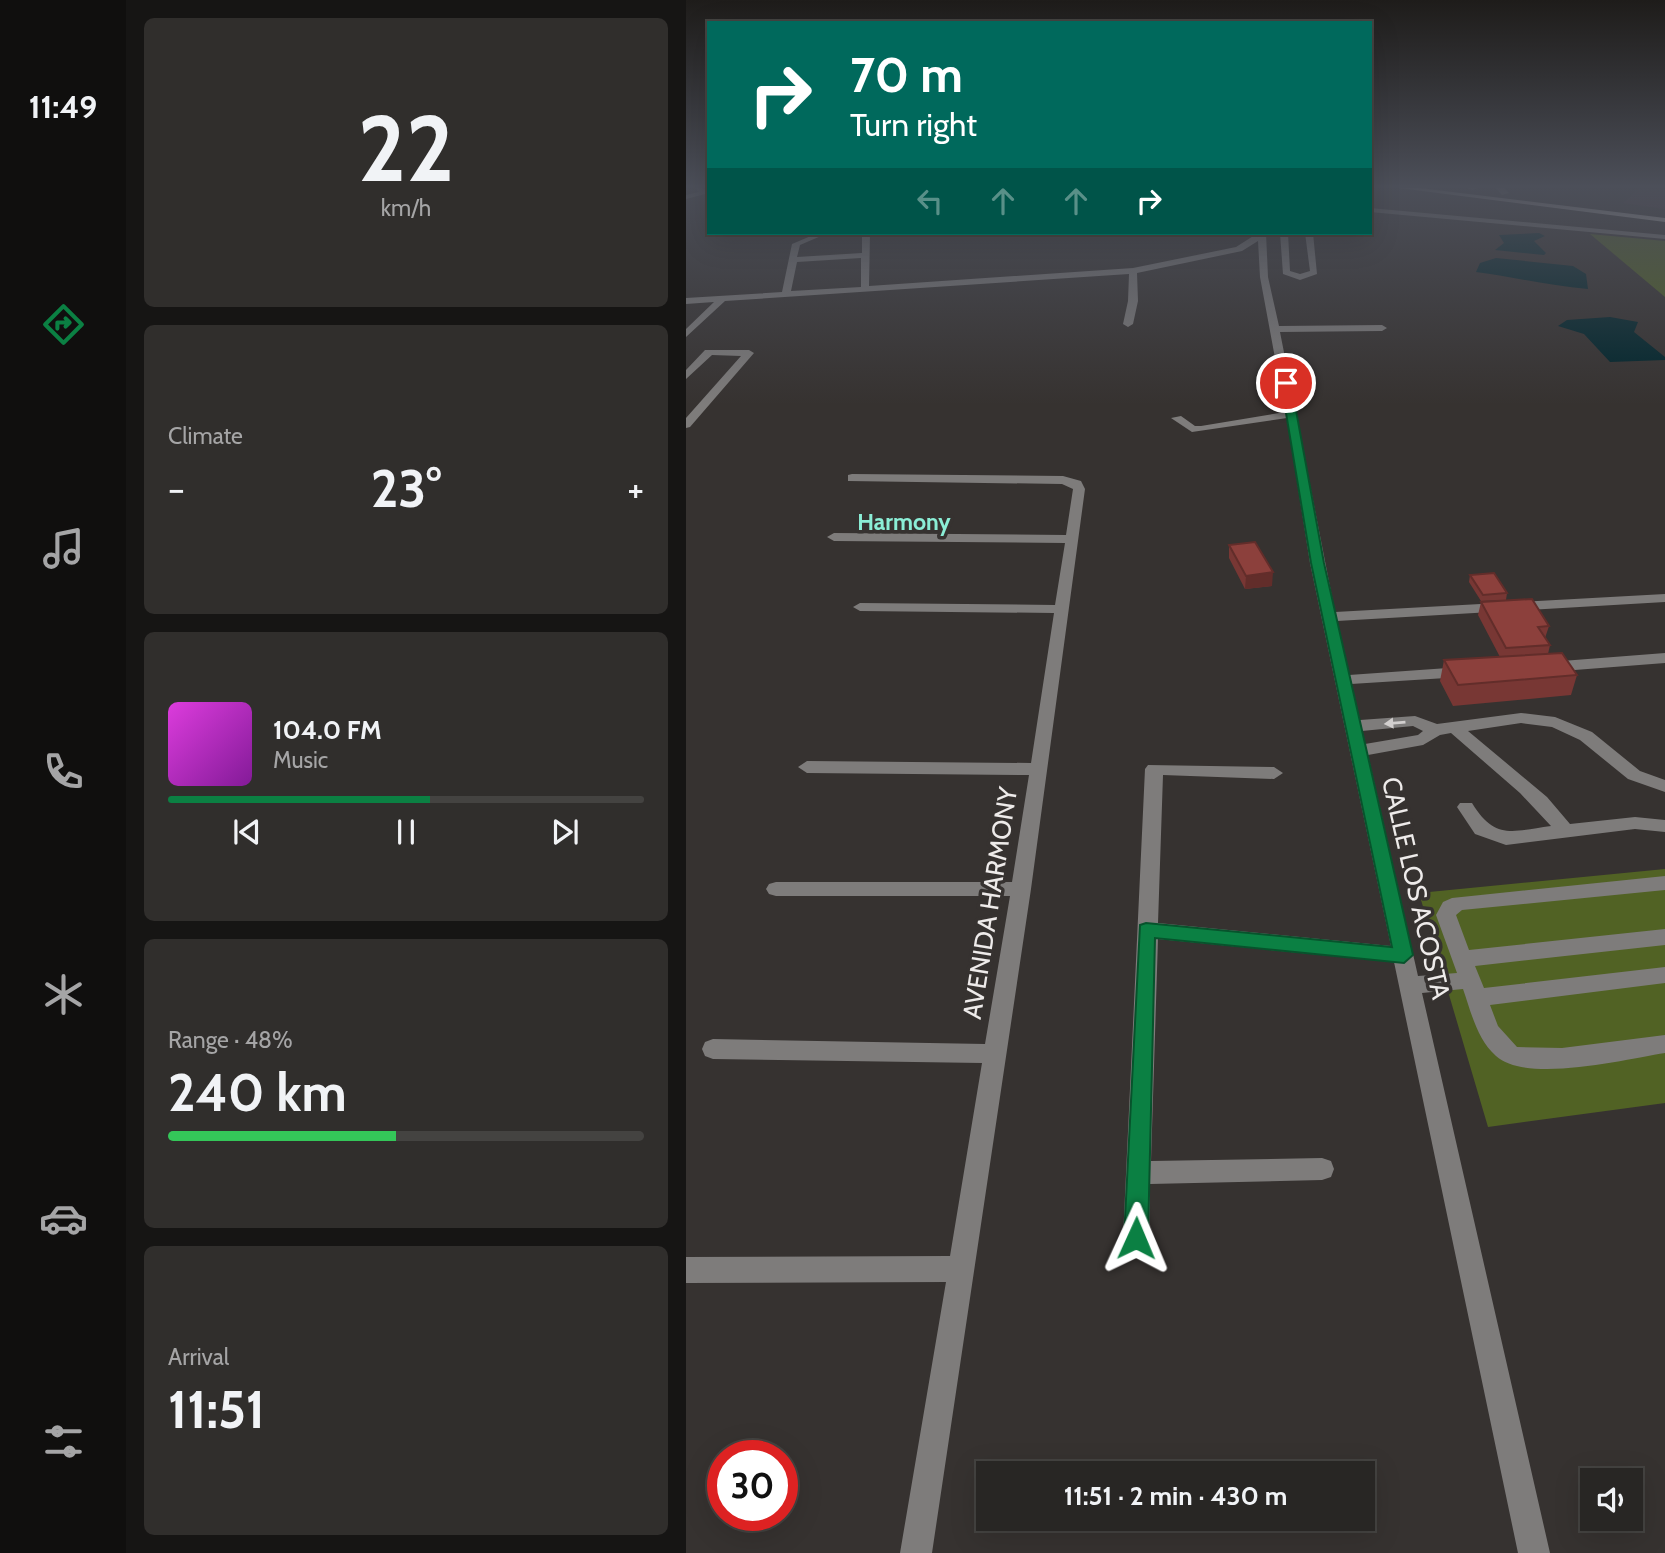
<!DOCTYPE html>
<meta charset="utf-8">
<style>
:root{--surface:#282624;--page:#302e2c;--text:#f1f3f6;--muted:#a5a5a6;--line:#444341;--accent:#0b8043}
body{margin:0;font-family:Cabin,sans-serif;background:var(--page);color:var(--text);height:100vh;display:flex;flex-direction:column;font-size:26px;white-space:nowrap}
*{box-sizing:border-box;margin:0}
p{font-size:23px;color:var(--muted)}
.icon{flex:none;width:38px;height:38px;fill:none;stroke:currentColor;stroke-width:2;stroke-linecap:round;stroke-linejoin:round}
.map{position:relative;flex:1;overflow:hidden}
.panel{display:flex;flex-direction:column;gap:18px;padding:18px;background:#161514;width:560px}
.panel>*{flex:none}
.top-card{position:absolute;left:21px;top:21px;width:665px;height:214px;border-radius:0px;box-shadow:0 7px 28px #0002,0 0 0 2px var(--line);background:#00695c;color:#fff;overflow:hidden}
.controls{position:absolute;left:894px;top:1468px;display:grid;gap:14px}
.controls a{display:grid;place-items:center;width:63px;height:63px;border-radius:0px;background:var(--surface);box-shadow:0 7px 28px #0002,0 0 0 2px var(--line);font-size:35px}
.speed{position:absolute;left:21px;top:1440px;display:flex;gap:14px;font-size:35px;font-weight:700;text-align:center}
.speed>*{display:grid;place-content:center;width:91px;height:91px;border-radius:50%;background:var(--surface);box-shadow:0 7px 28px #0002,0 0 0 2px var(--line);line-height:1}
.speed .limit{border:10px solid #d22;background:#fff;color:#111}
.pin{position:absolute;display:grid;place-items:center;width:60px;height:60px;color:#fff;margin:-30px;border:4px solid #fff;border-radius:50%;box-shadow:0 2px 7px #0007}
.me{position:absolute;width:77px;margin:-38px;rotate:1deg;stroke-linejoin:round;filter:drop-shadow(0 0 5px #0008)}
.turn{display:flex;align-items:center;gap:24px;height:147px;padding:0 28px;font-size:32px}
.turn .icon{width:91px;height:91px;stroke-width:2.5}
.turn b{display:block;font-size:49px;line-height:60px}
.lanes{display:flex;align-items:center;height:66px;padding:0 28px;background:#0003;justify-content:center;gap:35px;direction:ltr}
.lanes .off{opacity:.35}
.big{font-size:52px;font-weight:800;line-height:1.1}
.panel .tile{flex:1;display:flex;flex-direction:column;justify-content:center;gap:10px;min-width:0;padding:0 24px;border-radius:10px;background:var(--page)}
.panel .dial{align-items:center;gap:0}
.dial b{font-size:91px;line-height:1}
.song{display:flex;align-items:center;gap:21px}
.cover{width:84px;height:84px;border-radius:10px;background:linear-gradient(135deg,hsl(300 70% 55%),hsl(290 70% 35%))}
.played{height:7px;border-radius:4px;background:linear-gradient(90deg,var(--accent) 55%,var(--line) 55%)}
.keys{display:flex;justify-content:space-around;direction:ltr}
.heat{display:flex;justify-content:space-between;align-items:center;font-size:38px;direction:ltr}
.charge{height:10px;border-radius:5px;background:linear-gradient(90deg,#34c759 48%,var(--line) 0)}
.trip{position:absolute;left:290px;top:1461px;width:399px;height:70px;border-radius:0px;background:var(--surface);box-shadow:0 7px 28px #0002,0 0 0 2px var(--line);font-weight:800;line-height:70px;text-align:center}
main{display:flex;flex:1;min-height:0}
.dock{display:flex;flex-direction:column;width:126px;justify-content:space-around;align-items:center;background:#100f0e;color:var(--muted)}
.dock .icon{width:49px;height:49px}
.dock .current{color:var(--accent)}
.dock b{font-size:32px;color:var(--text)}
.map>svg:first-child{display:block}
</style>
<main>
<nav class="dock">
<b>11:49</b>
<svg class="icon current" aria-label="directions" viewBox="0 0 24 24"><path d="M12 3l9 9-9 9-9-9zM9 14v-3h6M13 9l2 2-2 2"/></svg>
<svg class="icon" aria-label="music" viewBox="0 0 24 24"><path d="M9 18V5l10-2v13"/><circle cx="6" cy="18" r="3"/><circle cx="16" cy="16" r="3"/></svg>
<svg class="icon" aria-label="phone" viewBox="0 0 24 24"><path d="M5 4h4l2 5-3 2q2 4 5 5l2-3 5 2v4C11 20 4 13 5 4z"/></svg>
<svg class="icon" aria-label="climate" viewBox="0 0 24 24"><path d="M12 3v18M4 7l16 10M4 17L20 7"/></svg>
<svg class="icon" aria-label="car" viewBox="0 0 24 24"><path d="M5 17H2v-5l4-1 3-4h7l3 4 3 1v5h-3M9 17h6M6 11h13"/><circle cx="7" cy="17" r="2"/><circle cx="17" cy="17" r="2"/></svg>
<svg class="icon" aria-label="filters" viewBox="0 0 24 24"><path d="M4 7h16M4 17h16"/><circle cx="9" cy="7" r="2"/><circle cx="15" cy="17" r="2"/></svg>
</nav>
<section class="panel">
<div class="tile dial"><b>22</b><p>km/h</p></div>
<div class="tile"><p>Climate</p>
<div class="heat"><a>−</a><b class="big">23°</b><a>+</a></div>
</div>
<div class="tile">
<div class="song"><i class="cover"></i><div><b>104.0 FM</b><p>Music</p></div></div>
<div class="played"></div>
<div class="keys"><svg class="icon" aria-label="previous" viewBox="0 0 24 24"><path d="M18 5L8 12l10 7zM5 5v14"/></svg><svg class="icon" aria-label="pause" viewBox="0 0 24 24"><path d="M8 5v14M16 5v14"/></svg><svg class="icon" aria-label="next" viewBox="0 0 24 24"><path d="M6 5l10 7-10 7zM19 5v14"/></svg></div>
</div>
<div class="tile"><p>Range · 48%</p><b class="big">240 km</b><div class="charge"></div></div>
<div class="tile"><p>Arrival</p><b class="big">11:51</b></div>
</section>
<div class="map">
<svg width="979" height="1553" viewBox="0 0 979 1553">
<rect width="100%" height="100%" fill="#363230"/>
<path fill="#47343d" d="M953,188H979V209L937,203Z"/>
<path fill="#516224" d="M904,234L979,241V297Z
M979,869V1103L802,1127L733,893Z"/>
<path fill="#00252b" d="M853,233L859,236L848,241L860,253L858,255L809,250L818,243L813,235Z
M810,258L887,266L900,274L902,289C864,286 828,277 790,272L794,263Z
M924,317L952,322L948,332L979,357V360L924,362L898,334L872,326L881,320Z"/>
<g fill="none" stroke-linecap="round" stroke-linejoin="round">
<path fill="#7e7c7b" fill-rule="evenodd" d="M9,188H16L23,193L0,199V195L13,192Z
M781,188H791L787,190Z
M810,188H818L823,193L816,195Z
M684,208L979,235V239L684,212Z
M132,233H142L114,245L111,257L176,253V233H184L183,286L447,268L550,247L572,233H580L582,277L593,326L696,325L701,328L696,331L594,332L649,612L979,594V602L651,621L663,675L776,667L784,672L776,677L665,684L674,720L729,716L751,724L835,713L869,717L906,732L954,771L979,780V792L942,779L894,740L866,727L835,723L782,731L861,797L884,824L949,817L979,820V832L949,829L820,845L789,834L771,807L774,803H786C809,841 827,831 865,826L834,793L765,733L754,735L737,745L682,755L732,976L771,973L750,915L757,902L766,898L979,876V890L776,910L770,915L783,950L979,929V945L789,966L798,988L979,967V983L804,1005L812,1026L831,1047L876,1048L979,1035V1053C940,1059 841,1084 810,1056C791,1039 785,1012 777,989L736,993L864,1553H832L708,962L472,939L465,1161L636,1158L645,1161L648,1169L645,1177L636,1180L464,1184L463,1238L459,1247L450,1251L441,1247L437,1238L459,769L462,765L588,767L597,773L588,779L477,775L472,923L705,946L624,563L601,418L506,432L485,418L495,416L509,426H515L599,412L574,277L572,241L556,251L451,273L452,301L447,324L442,327L437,324L442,301L443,274L39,301L0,337V329L28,302L0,304V298L96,292L106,244ZM175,258V287L105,291L111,262ZM727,726L737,731L732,735L679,744L676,731Z
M594,233H602L604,271L614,274L624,271L619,233H627L631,274L614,280L597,274Z
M19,350H63L68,353L4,427L0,428V418L55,356L26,355L0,379V370Z
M166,474L377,476L395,481L399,489L345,889L246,1553H214L260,1282L0,1283V1257L264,1256L296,1063L27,1059L19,1056L16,1049L19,1042L27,1039L299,1044L324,896H90L83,894L80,889L83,884L90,882H326L343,775L121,773L112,767L121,761L345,763L368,613L174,611L167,607L174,603L369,605L379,543L148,541L141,537L148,533L380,535L387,489L376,484L162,481V475Z
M979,653V663L863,672L855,667L863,662Z"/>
<path fill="#c8c4c3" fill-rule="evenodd" d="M713,188H734L979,218V222Z"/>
</g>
<path fill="#783734" d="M543,545L586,586L559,589L543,558Z
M784,575L821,593L820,600L795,601L783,582Z
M795,602L863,626L859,638L864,645L862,654L891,675L885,695L767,706L754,681L758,660L814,657L792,615Z"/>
<path fill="#622d2a" d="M587,572L586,586L559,589L560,576Z"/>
<path fill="#8c403c" stroke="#622d2a" stroke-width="2" d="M569,542L587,572L560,576L543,545Z
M808,573L821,593L797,595L784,575Z
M846,599L863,626L852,627L864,645L820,648L795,602Z
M876,653L891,675L772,685L758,660Z"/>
<defs><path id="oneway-solid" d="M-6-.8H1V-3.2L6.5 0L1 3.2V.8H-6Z" transform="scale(1.75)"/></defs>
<use fill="#d2cfce" href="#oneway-solid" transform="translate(709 723) rotate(175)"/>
<linearGradient id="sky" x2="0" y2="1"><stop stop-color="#1e1c1a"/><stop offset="0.46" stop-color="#4c4f59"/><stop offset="1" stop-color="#4c4f59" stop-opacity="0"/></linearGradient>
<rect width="979" height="405" fill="url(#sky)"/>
<path fill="#0b8043" stroke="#07532c" stroke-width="2" d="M600,380L605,383L638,563L727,955L718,963L469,938L462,1238L458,1246L450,1250L442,1246L438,1238L454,925L460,923L706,947L625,563L595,383Z"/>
<g text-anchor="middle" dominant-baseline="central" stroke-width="7" stroke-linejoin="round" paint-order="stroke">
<g font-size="23" font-weight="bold" fill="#8beed6" stroke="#363230">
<text x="218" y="522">Harmony</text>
</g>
<g font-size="26" fill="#eeebea" stroke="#363230">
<text transform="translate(730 888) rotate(77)">CALLE LOS ACOSTA</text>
<text transform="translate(304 903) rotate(-81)">AVENIDA HARMONY</text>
</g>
</g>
</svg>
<div class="controls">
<a><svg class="icon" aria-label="sound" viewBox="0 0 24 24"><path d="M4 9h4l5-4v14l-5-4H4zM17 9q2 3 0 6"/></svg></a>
</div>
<div class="speed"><div class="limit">30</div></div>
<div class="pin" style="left:600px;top:383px;background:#d93025"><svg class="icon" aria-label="arrive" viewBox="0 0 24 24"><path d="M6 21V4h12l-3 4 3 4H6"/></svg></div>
<svg class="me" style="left:450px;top:1238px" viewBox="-20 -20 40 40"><path d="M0-17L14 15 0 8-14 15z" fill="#0b8043" stroke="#fff" stroke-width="4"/></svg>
<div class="trip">11:51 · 2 min · 430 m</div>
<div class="top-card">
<div class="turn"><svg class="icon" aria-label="right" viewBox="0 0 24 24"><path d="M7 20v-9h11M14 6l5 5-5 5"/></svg><div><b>70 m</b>Turn right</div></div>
<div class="lanes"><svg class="icon off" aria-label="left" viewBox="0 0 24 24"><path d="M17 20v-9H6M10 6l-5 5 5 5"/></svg><svg class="icon off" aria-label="ahead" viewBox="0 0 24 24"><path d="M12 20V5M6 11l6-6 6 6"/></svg><svg class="icon off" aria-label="ahead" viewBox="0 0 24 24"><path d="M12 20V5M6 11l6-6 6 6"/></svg><svg class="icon" aria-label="right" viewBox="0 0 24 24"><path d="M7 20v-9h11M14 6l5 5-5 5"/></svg></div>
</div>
</div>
</main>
